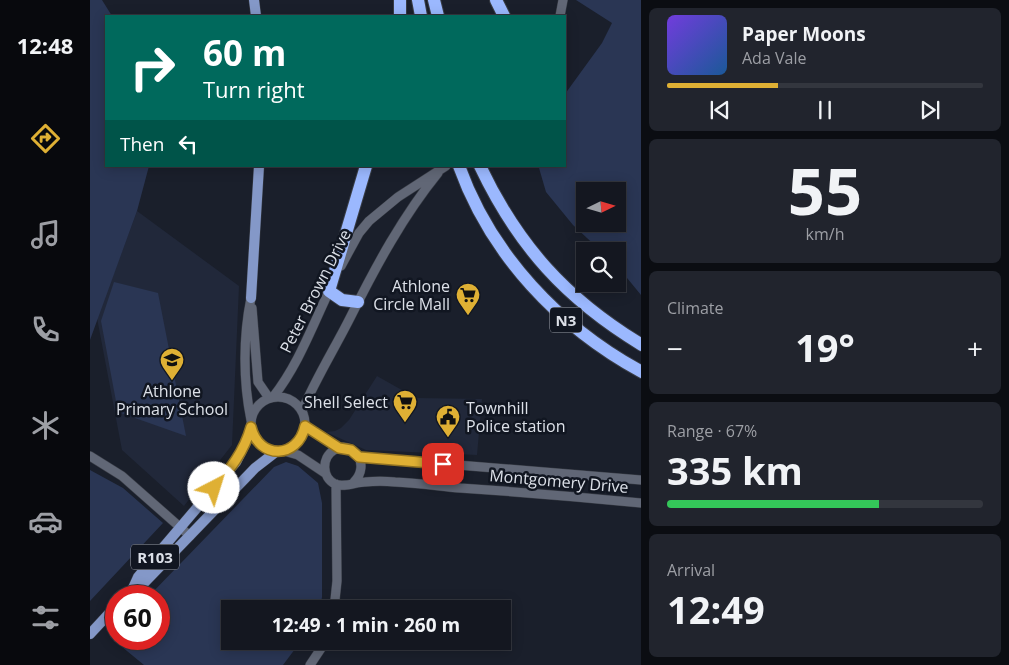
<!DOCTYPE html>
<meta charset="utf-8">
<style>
:root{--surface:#141720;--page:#21242d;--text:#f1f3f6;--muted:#9d9fa5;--line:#33363e;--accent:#dfb034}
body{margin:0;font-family:"Open Sans",sans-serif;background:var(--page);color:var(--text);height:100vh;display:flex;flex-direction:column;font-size:19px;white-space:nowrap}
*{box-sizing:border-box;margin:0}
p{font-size:16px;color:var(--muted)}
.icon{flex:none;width:28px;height:28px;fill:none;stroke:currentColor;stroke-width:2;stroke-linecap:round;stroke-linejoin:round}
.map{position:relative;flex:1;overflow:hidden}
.drawer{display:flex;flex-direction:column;gap:8px;padding:8px;background:#0b0d12;width:368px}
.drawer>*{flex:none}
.top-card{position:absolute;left:15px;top:15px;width:461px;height:152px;border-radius:0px;box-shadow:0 2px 12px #0003,0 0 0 1px var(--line);background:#00695c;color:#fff;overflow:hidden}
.needle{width:32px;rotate:85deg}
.controls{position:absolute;left:486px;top:182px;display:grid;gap:10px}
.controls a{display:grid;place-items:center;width:50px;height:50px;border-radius:0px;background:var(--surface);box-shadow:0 2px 12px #0003,0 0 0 1px var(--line);font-size:25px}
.speed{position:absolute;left:15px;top:585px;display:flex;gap:10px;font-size:25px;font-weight:700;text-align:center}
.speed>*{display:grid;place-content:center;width:65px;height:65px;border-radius:50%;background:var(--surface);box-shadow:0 2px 12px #0003,0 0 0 1px var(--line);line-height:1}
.speed .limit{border:8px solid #d22;background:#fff;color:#111}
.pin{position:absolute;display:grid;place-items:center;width:42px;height:42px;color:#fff;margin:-21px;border-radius:10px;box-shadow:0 2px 8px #0006}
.me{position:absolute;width:55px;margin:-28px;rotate:40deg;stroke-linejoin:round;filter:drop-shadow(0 0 4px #0008)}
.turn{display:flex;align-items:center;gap:18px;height:105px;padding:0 15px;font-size:22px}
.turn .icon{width:65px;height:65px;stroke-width:2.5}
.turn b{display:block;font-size:35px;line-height:42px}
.then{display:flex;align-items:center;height:48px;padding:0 15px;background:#0003;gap:10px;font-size:19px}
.big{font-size:38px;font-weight:700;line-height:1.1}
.drawer .tile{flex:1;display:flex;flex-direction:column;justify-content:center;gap:8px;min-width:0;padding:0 18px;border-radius:8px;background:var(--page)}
.drawer .dial{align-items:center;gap:0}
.dial b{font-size:65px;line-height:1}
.song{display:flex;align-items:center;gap:15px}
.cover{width:60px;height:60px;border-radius:8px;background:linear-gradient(135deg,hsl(260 70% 55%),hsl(210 70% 35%))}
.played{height:5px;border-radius:2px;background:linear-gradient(90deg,var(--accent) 35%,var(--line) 35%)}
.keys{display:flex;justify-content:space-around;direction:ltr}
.heat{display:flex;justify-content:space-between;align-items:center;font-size:28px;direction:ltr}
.charge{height:8px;border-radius:4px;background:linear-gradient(90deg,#34c759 67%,var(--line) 0)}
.trip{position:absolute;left:131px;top:600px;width:290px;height:50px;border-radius:0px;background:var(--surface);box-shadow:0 2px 12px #0003,0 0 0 1px var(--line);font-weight:700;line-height:50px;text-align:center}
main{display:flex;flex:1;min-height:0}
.tab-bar{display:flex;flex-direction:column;width:90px;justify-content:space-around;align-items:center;background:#08090d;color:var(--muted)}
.tab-bar .icon{width:35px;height:35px}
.tab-bar .active{color:var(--accent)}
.tab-bar b{font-size:22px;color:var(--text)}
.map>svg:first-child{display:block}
</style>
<main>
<nav class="tab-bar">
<b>12:48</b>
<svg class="icon active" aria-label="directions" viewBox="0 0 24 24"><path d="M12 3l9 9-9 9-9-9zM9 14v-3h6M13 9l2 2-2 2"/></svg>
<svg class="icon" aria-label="music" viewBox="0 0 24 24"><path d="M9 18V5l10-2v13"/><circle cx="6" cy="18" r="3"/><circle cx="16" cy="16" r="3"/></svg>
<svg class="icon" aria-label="phone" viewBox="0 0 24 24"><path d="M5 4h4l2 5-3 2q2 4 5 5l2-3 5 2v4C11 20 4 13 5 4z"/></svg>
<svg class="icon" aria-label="climate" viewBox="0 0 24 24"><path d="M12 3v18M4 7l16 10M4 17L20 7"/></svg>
<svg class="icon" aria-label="car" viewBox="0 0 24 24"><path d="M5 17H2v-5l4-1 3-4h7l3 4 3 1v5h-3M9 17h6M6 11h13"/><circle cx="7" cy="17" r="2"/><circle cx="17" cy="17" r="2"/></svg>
<svg class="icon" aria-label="filters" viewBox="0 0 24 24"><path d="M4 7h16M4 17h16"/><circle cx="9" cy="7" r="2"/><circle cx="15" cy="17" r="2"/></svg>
</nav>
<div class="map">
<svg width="552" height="665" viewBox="0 0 552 665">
<rect width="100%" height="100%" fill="#1a1f2b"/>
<path fill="#21283a" d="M47,211L149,286L142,445L94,506L32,450L7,318Z
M287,376L326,398L392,399L387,455L276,450L236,432L245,431L251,428L259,420Z"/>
<path fill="#2a3654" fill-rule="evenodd" d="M0,0H12L22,16H16V166H59L47,211L0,340Z
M486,0H551V295L528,267V251H511L483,225L456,192L449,168V166H475V94L512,43L522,23ZM528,191V224H495V191Z
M24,282L68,293L96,436L28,412L11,321Z
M196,462L208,466L228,483L232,503V597L230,609H140V641H211L193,665H54L20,637L26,630V639H69V596H59L184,467Z
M0,470L33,488L73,523L0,601Z"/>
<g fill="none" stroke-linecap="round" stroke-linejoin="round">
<defs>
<path id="minor" d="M470,16L473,0
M251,266L269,233L279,221L308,197L356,166
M161,298C153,337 153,381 161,420
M162,308L168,382L179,398
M161 424a27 27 0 1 1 54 0a27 27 0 1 1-54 0Z
M183,397C209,364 223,324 241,287
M212,411C226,378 245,348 261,316C286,266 313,216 348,173
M215,426L249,448
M194,451L208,455L235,473
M0,456L32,476L100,536
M269,457L552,480
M264,482C281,465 264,439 244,450C231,458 232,478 245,484C254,488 266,482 275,482C285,481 295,481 305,482C327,483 348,486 370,488C430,492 491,497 552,503
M351,486L353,464
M244,609L247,581L246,484
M220,665L236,641"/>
<path id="major" d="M164,0L166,16
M161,298L169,166
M43,588L48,577L146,462L157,440L161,427
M36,596L43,588L55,582L165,468L187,451
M0,634L26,606"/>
<path id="highway" d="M310,0V16
M328,0L331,16
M344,0L348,16
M406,0L414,16
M369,166C401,255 469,327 552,372
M390,166C428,246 476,299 552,345
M268,302L252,300L239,291L276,166"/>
</defs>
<use href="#minor" stroke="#393d46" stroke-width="10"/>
<use href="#major" stroke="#393d46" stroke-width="11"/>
<use href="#highway" stroke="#393d46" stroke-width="14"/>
<use href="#minor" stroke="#616776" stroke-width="9"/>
<use href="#major" stroke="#8498c8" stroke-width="10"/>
<use href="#highway" stroke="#9bb8fe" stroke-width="12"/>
</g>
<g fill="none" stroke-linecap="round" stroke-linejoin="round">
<defs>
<path id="route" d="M124,488C140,469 154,452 161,427C169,460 208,459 215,426L249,448L261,450L269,457L353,464"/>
</defs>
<use href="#route" stroke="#917222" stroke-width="12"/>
<use href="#route" stroke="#dfb034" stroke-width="9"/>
</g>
<defs>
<symbol id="supermarket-pin" viewBox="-11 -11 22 30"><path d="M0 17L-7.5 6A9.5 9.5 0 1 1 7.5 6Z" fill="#dfb034" stroke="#111621"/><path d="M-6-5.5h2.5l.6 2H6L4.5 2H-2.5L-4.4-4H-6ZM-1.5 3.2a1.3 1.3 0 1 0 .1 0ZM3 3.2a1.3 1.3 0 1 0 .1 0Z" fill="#111"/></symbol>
<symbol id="school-pin" viewBox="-11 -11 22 30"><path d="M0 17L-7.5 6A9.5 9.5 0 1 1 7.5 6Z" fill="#dfb034" stroke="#111621"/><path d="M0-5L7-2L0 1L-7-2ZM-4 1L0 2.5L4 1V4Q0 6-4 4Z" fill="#111"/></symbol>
<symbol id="civic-pin" viewBox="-11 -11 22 30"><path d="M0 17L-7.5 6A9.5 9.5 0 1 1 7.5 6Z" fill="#dfb034" stroke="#111621"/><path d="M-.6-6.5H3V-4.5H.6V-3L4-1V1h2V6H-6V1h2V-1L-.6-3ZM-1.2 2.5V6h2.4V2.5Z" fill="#111"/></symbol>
</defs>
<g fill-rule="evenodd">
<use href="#supermarket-pin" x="364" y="281" width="28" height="38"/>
<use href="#school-pin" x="68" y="346" width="28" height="38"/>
<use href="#supermarket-pin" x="301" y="388" width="28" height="38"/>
<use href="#civic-pin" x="344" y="403" width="28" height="38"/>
</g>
<g text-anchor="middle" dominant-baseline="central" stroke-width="5" stroke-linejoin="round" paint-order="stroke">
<g fill="#111621" stroke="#9fa3ac" stroke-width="1">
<rect x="460" y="307.5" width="32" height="25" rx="4"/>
<rect x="41" y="544.5" width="48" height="25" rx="4"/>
</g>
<g font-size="15" font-weight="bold" fill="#dce0e8">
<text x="476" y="320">N3</text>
<text x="65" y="557">R103</text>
</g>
<g font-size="16" fill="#dce0e8" stroke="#111621" text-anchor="end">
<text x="360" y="286">Athlone<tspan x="360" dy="18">Circle Mall</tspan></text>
<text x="82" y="391" text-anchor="middle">Athlone<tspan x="82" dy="18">Primary School</tspan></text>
<text x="298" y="402">Shell Select</text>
<text x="376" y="408" text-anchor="start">Townhill<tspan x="376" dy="18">Police station</tspan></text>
</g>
<g font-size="16" fill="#dce0e8" stroke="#111621">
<text transform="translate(225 291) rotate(-63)">Peter Brown Drive</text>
<text transform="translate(469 481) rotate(5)">Montgomery Drive</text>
</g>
</g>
</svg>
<div class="controls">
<a><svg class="needle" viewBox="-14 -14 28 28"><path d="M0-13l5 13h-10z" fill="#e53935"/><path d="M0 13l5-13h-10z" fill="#9d9fa5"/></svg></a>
<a><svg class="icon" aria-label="search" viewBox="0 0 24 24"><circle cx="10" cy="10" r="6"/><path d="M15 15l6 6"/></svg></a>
</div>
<div class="speed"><div class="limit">60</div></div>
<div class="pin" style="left:353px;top:464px;background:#d93025"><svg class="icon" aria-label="arrive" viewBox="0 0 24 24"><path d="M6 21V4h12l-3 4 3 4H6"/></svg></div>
<svg class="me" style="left:124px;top:488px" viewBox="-20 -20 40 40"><circle r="19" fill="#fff"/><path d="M0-13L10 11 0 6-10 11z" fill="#dfb034"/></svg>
<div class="trip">12:49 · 1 min · 260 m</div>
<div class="top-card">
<div class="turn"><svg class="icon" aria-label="right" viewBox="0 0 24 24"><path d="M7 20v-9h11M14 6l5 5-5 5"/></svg><div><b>60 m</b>Turn right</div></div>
<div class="then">Then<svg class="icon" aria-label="left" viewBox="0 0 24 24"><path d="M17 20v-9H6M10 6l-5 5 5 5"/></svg></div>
</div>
</div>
<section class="drawer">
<div class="tile">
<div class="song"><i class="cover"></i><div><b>Paper Moons</b><p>Ada Vale</p></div></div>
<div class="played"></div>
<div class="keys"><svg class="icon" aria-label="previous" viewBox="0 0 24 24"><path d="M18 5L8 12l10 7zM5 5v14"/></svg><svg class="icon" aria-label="pause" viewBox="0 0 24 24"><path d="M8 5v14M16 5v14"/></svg><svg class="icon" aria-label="next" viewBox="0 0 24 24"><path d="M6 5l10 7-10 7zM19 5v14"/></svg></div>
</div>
<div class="tile dial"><b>55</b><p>km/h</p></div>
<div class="tile"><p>Climate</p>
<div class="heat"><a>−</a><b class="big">19°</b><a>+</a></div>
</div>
<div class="tile"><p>Range · 67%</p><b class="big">335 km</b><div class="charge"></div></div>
<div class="tile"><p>Arrival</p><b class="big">12:49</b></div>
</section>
</main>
